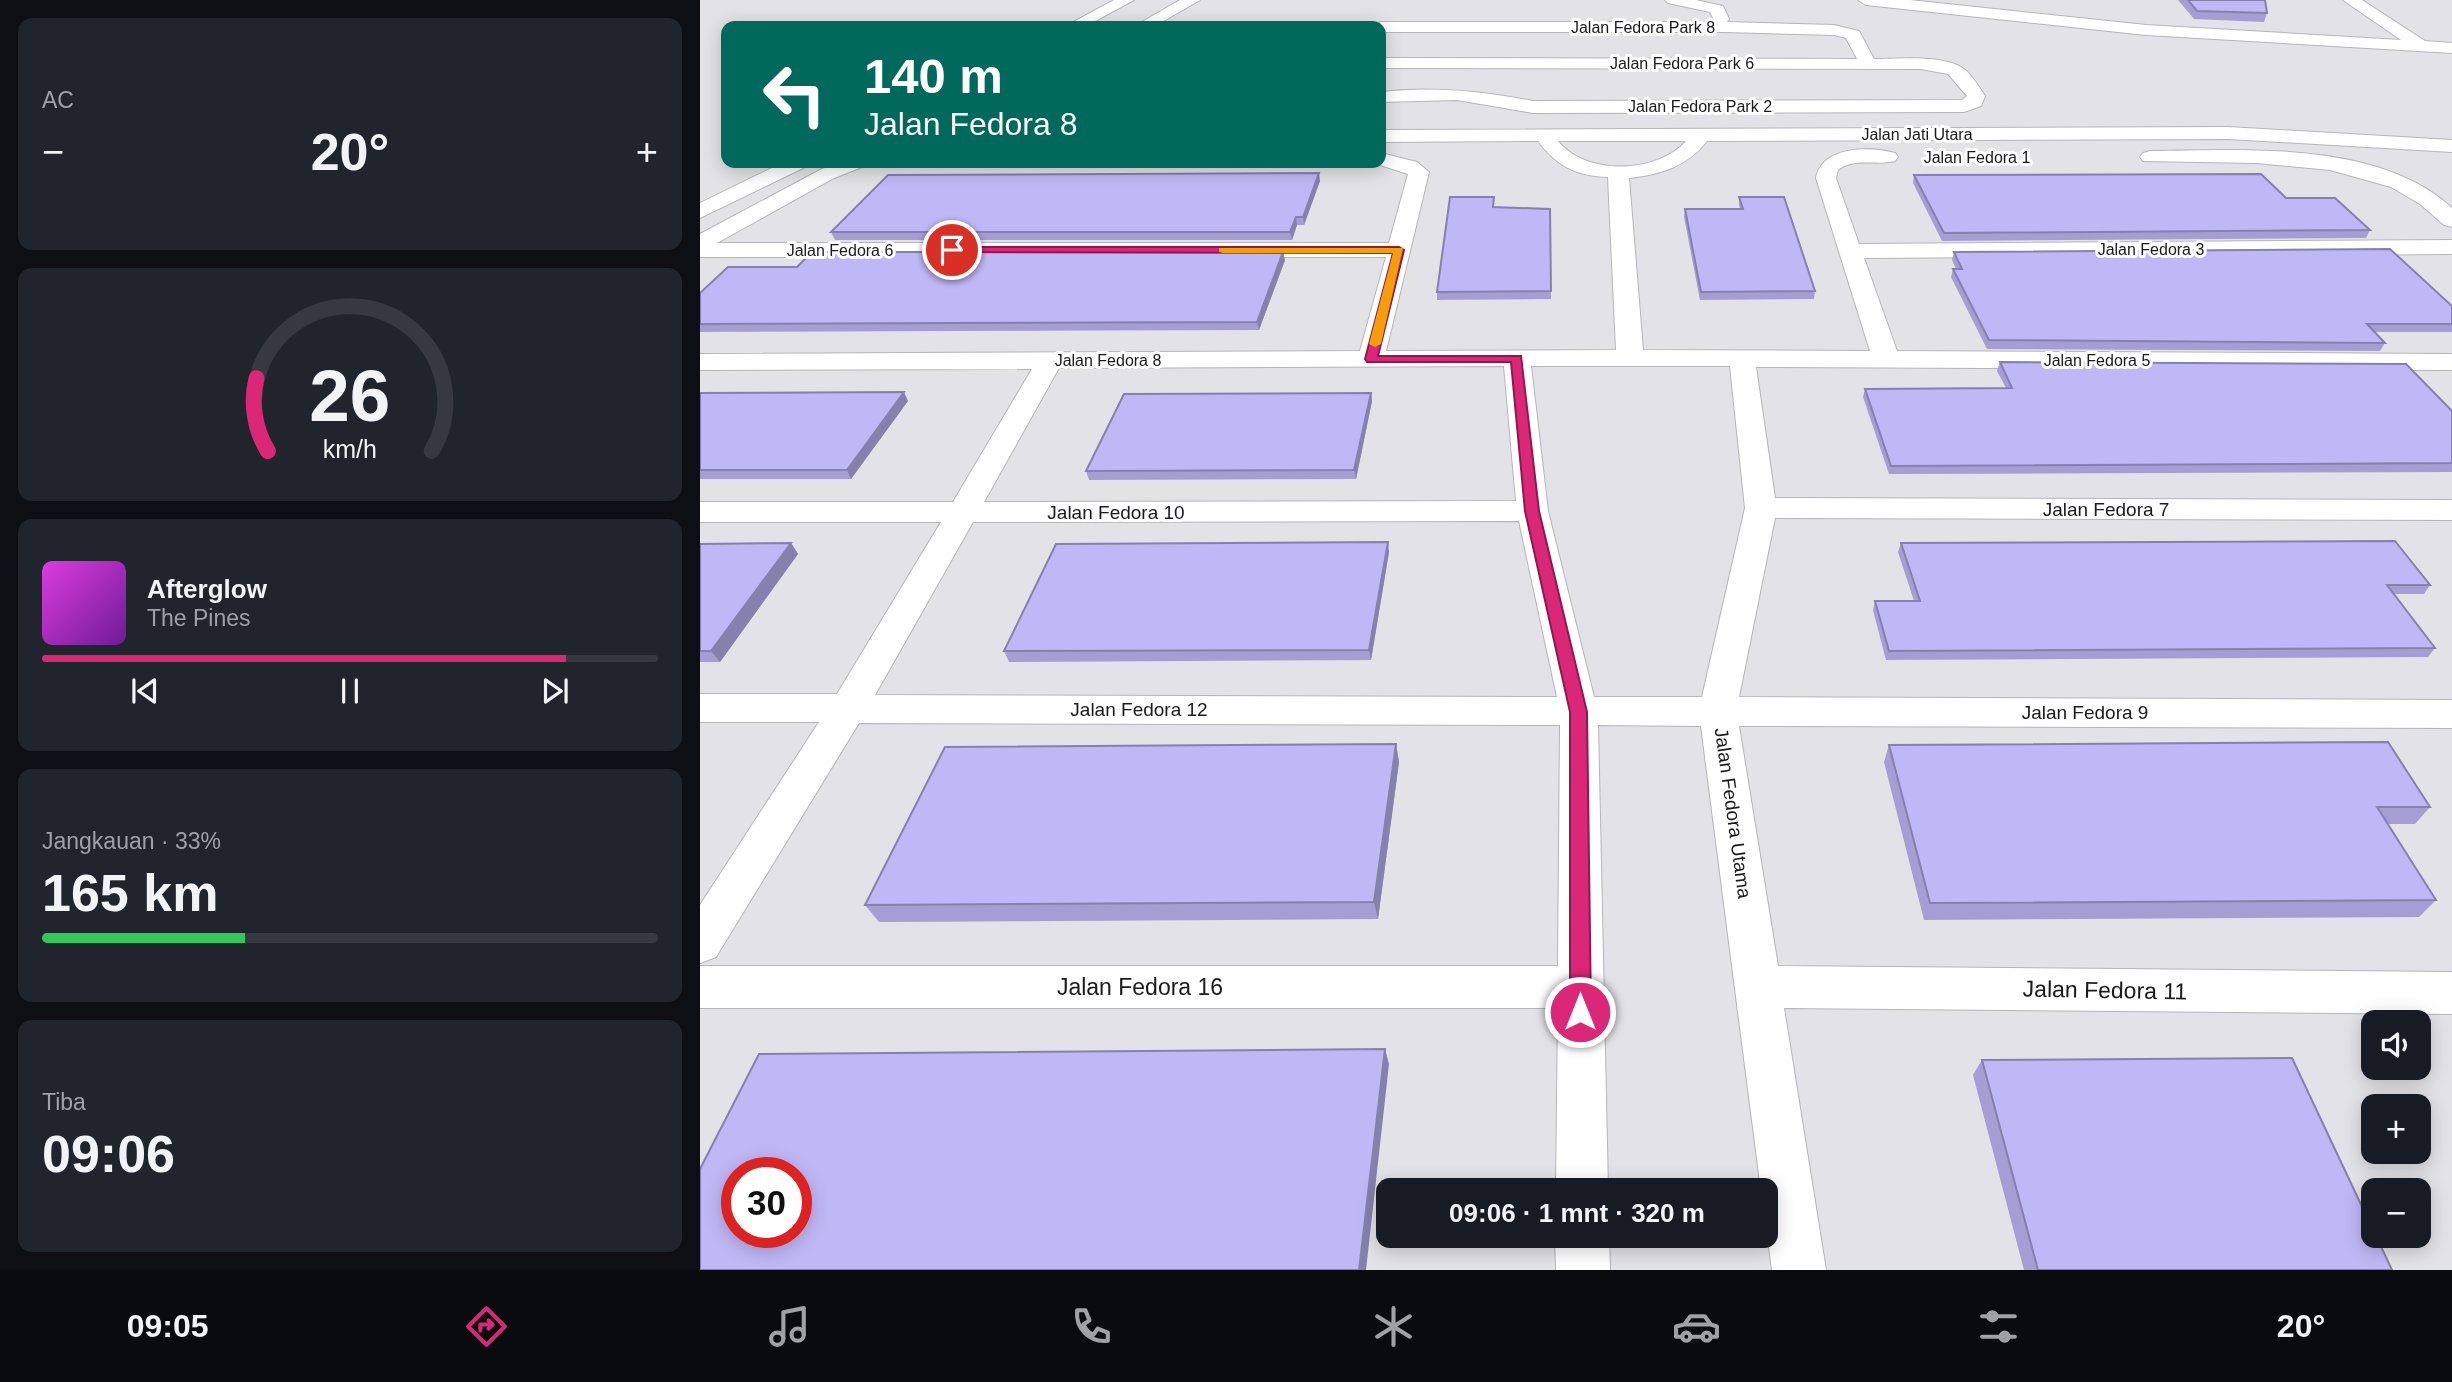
<!DOCTYPE html>
<html lang="id">
<meta charset="utf-8">
<style>
:root{--surface:#171b24;--page:#20242c;--text:#f1f3f6;--muted:#9ea1a6;--line:#363941;--accent:#db2777}
body{margin:0;font-family:Arial,sans-serif;background:var(--page);color:var(--text);height:100vh;display:flex;flex-direction:column;font-size:26px;white-space:nowrap}
*{box-sizing:border-box;margin:0}
p{font-size:23px;color:var(--muted)}
.icon{flex:none;width:38px;height:38px;fill:none;stroke:currentColor;stroke-width:2;stroke-linecap:round;stroke-linejoin:round}
.map{position:relative;flex:1;overflow:hidden}
.drawer{display:flex;flex-direction:column;gap:18px;padding:18px;background:#0d0f14;width:700px}
.drawer>*{flex:none}
.banner{position:absolute;left:21px;top:21px;width:665px;height:147px;border-radius:14px;box-shadow:0 4px 18px #0003;background:#00695c;color:#fff;overflow:hidden}
.controls{position:absolute;left:1661px;top:1010px;display:grid;gap:14px}
.controls a{display:grid;place-items:center;width:70px;height:70px;border-radius:14px;background:var(--surface);box-shadow:0 4px 18px #0003;font-size:35px}
.speed{position:absolute;left:21px;top:1157px;display:flex;gap:14px;font-size:35px;font-weight:700;text-align:center}
.speed>*{display:grid;place-content:center;width:91px;height:91px;border-radius:50%;background:var(--surface);box-shadow:0 4px 18px #0003;line-height:1}
.speed .limit{border:10px solid #d22;background:#fff;color:#111}
.pin{position:absolute;display:grid;place-items:center;width:60px;height:60px;color:#fff;margin:-30px;border:4px solid #fff;border-radius:50%;box-shadow:0 2px 7px #0007}
.me{position:absolute;width:77px;margin:-38px;rotate:0deg;stroke-linejoin:round;filter:drop-shadow(0 0 5px #0008)}
.turn{display:flex;align-items:center;gap:24px;height:147px;padding:0 28px;font-size:32px}
.turn .icon{width:91px;height:91px;stroke-width:2.5}
.turn b{display:block;font-size:49px;line-height:60px}
.big{font-size:52px;font-weight:800;line-height:1.1}
.drawer .tile{flex:1;display:flex;flex-direction:column;justify-content:center;gap:10px;min-width:0;padding:0 24px;border-radius:14px;background:var(--page)}
.drawer .dial{align-items:center;gap:0}
.dial svg{height:182px;overflow:visible;fill:none;stroke:var(--line);stroke-width:7;stroke-linecap:round;text-anchor:middle}
.dial text{fill:var(--text);stroke:none}
.song{display:flex;align-items:center;gap:21px}
.cover{width:84px;height:84px;border-radius:10px;background:linear-gradient(135deg,hsl(300 70% 55%),hsl(280 70% 35%))}
.played{height:7px;border-radius:4px;background:linear-gradient(90deg,var(--accent) 85%,var(--line) 85%)}
.keys{display:flex;justify-content:space-around;direction:ltr}
.heat{display:flex;justify-content:space-between;align-items:center;font-size:38px;direction:ltr}
.charge{height:10px;border-radius:5px;background:linear-gradient(90deg,#34c759 33%,var(--line) 0)}
.trip{position:absolute;left:676px;top:1178px;width:402px;height:70px;border-radius:14px;background:var(--surface);box-shadow:0 4px 18px #0003;font-weight:800;line-height:70px;text-align:center}
.tab-bar{display:flex;height:112px;justify-content:space-around;align-items:center;background:#090b0e;color:var(--muted)}
.tab-bar .icon{width:49px;height:49px}
.tab-bar .selected{color:var(--accent)}
.tab-bar b{font-size:32px;color:var(--text)}
main{display:flex;flex:1;min-height:0}
.map>svg:first-child{display:block}
</style>
<main>
<section class="drawer">
<div class="tile"><p>AC</p>
<div class="heat"><a>−</a><b class="big">20°</b><a>+</a></div>
</div>
<div class="tile dial"><svg viewBox="0 0 100 80">
<path d="M14 69A42 42 0 1 1 86 69"/>
<path d="M14 69A42 42 0 0 1 9 37" stroke="#db2777"/>
<text x="50" y="56" font-size="32" font-weight="700">26</text>
<text x="50" y="72" font-size="11">km/h</text>
</svg></div>
<div class="tile">
<div class="song"><i class="cover"></i><div><b>Afterglow</b><p>The Pines</p></div></div>
<div class="played"></div>
<div class="keys"><svg class="icon" aria-label="previous" viewBox="0 0 24 24"><path d="M18 5L8 12l10 7zM5 5v14"/></svg><svg class="icon" aria-label="pause" viewBox="0 0 24 24"><path d="M8 5v14M16 5v14"/></svg><svg class="icon" aria-label="next" viewBox="0 0 24 24"><path d="M6 5l10 7-10 7zM19 5v14"/></svg></div>
</div>
<div class="tile"><p>Jangkauan · 33%</p><b class="big">165 km</b><div class="charge"></div></div>
<div class="tile"><p>Tiba</p><b class="big">09:06</b></div>
</section>
<div class="map">
<svg width="1752" height="1270" viewBox="0 0 1752 1270">
<rect width="100%" height="100%" fill="#e2e2e7"/>
<g fill="none" stroke-linecap="round" stroke-linejoin="round">
<defs>
<path id="street" d="M414,0H434L386,26H366Z
M480,0H500L455,26H435Z
M965,0H996L1023,6L1029,19L1027,22L1134,25L1159,31L1174,59C1198,59 1244,54 1264,69C1273,76 1279,87 1285,96L1281,106L1264,112L833,113L757,100L681,102V92C733,86 782,91 833,101L1262,100L1267,96L1248,74L1221,69L681,68V58L1157,59L1146,38L1134,35L1024,32H681V26H673L681,22H1015L1010,12L968,3Z
M1158,0H1210L1446,25L1701,40L1643,0H1662L1725,41L1752,43V53L1446,35L1166,5Z
M1528,127L1752,140V152L1528,139L1007,141C988,166 960,175 929,178L943,350L1170,351L1116,178C1122,146 1169,146 1195,153L1198,157L1195,161C1176,166 1154,157 1138,170L1136,178L1159,244L1752,240V254L1164,258L1197,351L1752,354V370L1056,367L1075,498L1752,500V520L1075,518L1039,697L1752,700V728L1039,726L1078,966L1752,972V1014L1084,1008L1126,1270H1072L1066,1224V1190H1061L1001,726L898,725L908,1190H856L858,1008H0V966H858L860,725L159,723L16,957L0,963V905L119,722H0V694H137L241,522H0V502H253L332,369L0,370V354L660,351L686,257H0V234L120,170L137,163H165L162,167L134,178L17,243H689L708,174L674,163H681V153L717,162L729,172L686,351L916,350L908,177C877,176 856,166 838,141L681,142V130ZM858,141H986C957,174 886,176 858,141ZM804,366L816,501L284,502L359,368ZM831,366H1030L1045,508L1002,697H894L848,511ZM819,521L857,697L175,695L273,522Z
M1450,151C1543,150 1679,140 1752,208V227L1744,225L1720,204L1691,187L1630,170L1556,163L1443,161L1440,157L1443,153Z
M82,163H108L105,167L0,218V203Z
M855,1236H909L910,1270H856Z"/>
</defs>
<use href="#street" stroke="#b6b5ba" stroke-width="2"/>
<use href="#street" fill="#fff" fill-rule="evenodd"/>
</g>
<path fill="#a59dd4" d="M1478,0H1565L1567,13L1564,22L1494,19Z
M1214,175L1586,198L1670,230L1666,238L1242,241L1213,183Z
M620,181L604,225H597L592,240H135L131,232Z
M1039,197L1115,291L1114,299L1000,300L984,217L985,209H1040L1039,204Z
M794,207L850,209L851,299L737,300V292Z
M1254,252L1752,306V332H1675L1685,343L1680,351L1287,349L1251,277L1253,269H1256L1252,260Z
M585,260L559,330L0,332V293Z
M1300,362L1752,411V472L1189,474L1163,397L1165,389L1306,388L1297,371Z
M0,393L208,401L151,479H0Z
M671,393L672,401L656,479L389,480L386,471Z
M91,543L98,554L20,662H0V544Z
M1201,543L1730,585L1724,594H1694L1735,648L1728,657L1186,660L1173,610L1175,601H1214L1198,552Z
M689,552L671,660L309,662L304,651Z
M696,744L699,762L678,919L179,922L165,905Z
M1189,745L1730,807L1715,824H1688L1736,900L1719,917L1224,920L1184,762Z
M1282,1060L1692,1270H1324L1273,1075Z"/>
<path fill="#8680ac" d="M619,173L620,181L604,225L603,217Z
M596,217L597,225L592,240L590,232Z
M583,252L585,260L559,330L557,322Z
M204,392L208,401L151,479L147,470Z
M671,393L672,401L656,479L654,470Z
M688,542L689,552L671,660L669,650Z
M91,543L98,554L20,662L11,651Z
M696,744L699,762L678,919L674,902Z
M685,1049L689,1064L666,1270H659Z"/>
<path fill="#c0b7f6" stroke="#8680ac" stroke-width="2" fill-rule="evenodd" d="M1488,0H1565L1567,13L1497,11Z
M619,173L603,217H596L590,232H131L188,175Z
M1561,174L1586,198H1635L1670,230L1244,233L1214,175Z
M750,197H794L793,207L850,209L851,291L737,292Z
M1039,197H1084L1115,291L1001,292L985,209H1043Z
M1690,249L1752,306V324H1667L1685,343L1289,340L1253,269H1262L1254,252Z
M112,252H583L557,322L0,324V293L28,267H97Z
M1300,362L1706,364L1752,411V463L1191,466L1165,389L1312,388Z
M204,392L147,470H0V393Z
M671,393L654,470L386,471L424,394Z
M1695,541L1730,585H1687L1735,648L1189,651L1175,601H1220L1201,543Z
M688,542L669,650L304,651L356,544Z
M91,543L11,651H0V544Z
M1688,742L1730,807H1677L1736,900L1230,903L1189,745Z
M696,744L674,902L165,905L245,747Z
M685,1049L659,1270H0V1169L59,1054ZM37,1172H96V1232H37Z
M1592,1058L1673,1230V1236H1676L1692,1270H1338L1282,1060Z"/>
<path fill="#db2777" stroke="#8e194d" stroke-width="2" d="M252,247H699L704,250L678,356H821L839,511L887,712L891,1012L888,1019L880,1022L873,1019L870,1012V712L825,511L811,362H667L665,359L693,253L248,252L246,250Z"/>
<path fill="#f59e0b" d="M519,248H703L681,344L675,347L669,344L693,253H523L519,252Z"/>
<g text-anchor="middle" dominant-baseline="central" stroke-width="6" stroke-linejoin="round" paint-order="stroke">
<g font-size="16" fill="#1a191b" stroke="#fff">
<text x="943" y="27">Jalan Fedora Park 8</text>
<text x="982" y="63">Jalan Fedora Park 6</text>
<text x="1000" y="106">Jalan Fedora Park 2</text>
<text x="1217" y="134">Jalan Jati Utara</text>
<text x="1277" y="157">Jalan Fedora 1</text>
<text x="1451" y="249">Jalan Fedora 3</text>
<text x="140" y="250">Jalan Fedora 6</text>
<text x="408" y="360">Jalan Fedora 8</text>
<text x="1397" y="360">Jalan Fedora 5</text>
</g>
<g font-size="19" fill="#1a191b" stroke="#fff">
<text x="1406" y="509">Jalan Fedora 7</text>
<text x="416" y="512">Jalan Fedora 10</text>
<text x="439" y="709">Jalan Fedora 12</text>
<text x="1385" y="712">Jalan Fedora 9</text>
<text transform="translate(1033 813) rotate(82)">Jalan Fedora Utama</text>
</g>
<g font-size="23" fill="#1a191b" stroke="#fff">
<text x="440" y="987">Jalan Fedora 16</text>
<text transform="translate(1405 990) rotate(1)">Jalan Fedora 11</text>
</g>
</g>
</svg>
<div class="controls">
<a><svg class="icon" aria-label="sound" viewBox="0 0 24 24"><path d="M4 9h4l5-4v14l-5-4H4zM17 9q2 3 0 6"/></svg></a>
<a>+</a>
<a>−</a>
</div>
<div class="speed"><div class="limit">30</div></div>
<div class="pin" style="left:252px;top:250px;background:#d93025"><svg class="icon" aria-label="arrive" viewBox="0 0 24 24"><path d="M6 21V4h12l-3 4 3 4H6"/></svg></div>
<svg class="me" style="left:880px;top:1012px" viewBox="-20 -20 40 40"><circle r="17" fill="#db2777" stroke="#fff" stroke-width="3"/><path d="M0-11L8 9 0 5-8 9z" fill="#fff"/></svg>
<div class="trip">09:06 · 1 mnt · 320 m</div>
<div class="banner">
<div class="turn"><svg class="icon" aria-label="left" viewBox="0 0 24 24"><path d="M17 20v-9H6M10 6l-5 5 5 5"/></svg><div><b>140 m</b>Jalan Fedora 8</div></div>
</div>
</div>
</main>
<nav class="tab-bar">
<b>09:05</b>
<svg class="icon selected" aria-label="directions" viewBox="0 0 24 24"><path d="M12 3l9 9-9 9-9-9zM9 14v-3h6M13 9l2 2-2 2"/></svg>
<svg class="icon" aria-label="music" viewBox="0 0 24 24"><path d="M9 18V5l10-2v13"/><circle cx="6" cy="18" r="3"/><circle cx="16" cy="16" r="3"/></svg>
<svg class="icon" aria-label="phone" viewBox="0 0 24 24"><path d="M5 4h4l2 5-3 2q2 4 5 5l2-3 5 2v4C11 20 4 13 5 4z"/></svg>
<svg class="icon" aria-label="climate" viewBox="0 0 24 24"><path d="M12 3v18M4 7l16 10M4 17L20 7"/></svg>
<svg class="icon" aria-label="car" viewBox="0 0 24 24"><path d="M5 17H2v-5l4-1 3-4h7l3 4 3 1v5h-3M9 17h6M6 11h13"/><circle cx="7" cy="17" r="2"/><circle cx="17" cy="17" r="2"/></svg>
<svg class="icon" aria-label="filters" viewBox="0 0 24 24"><path d="M4 7h16M4 17h16"/><circle cx="9" cy="7" r="2"/><circle cx="15" cy="17" r="2"/></svg>
<b>20°</b>
</nav>
